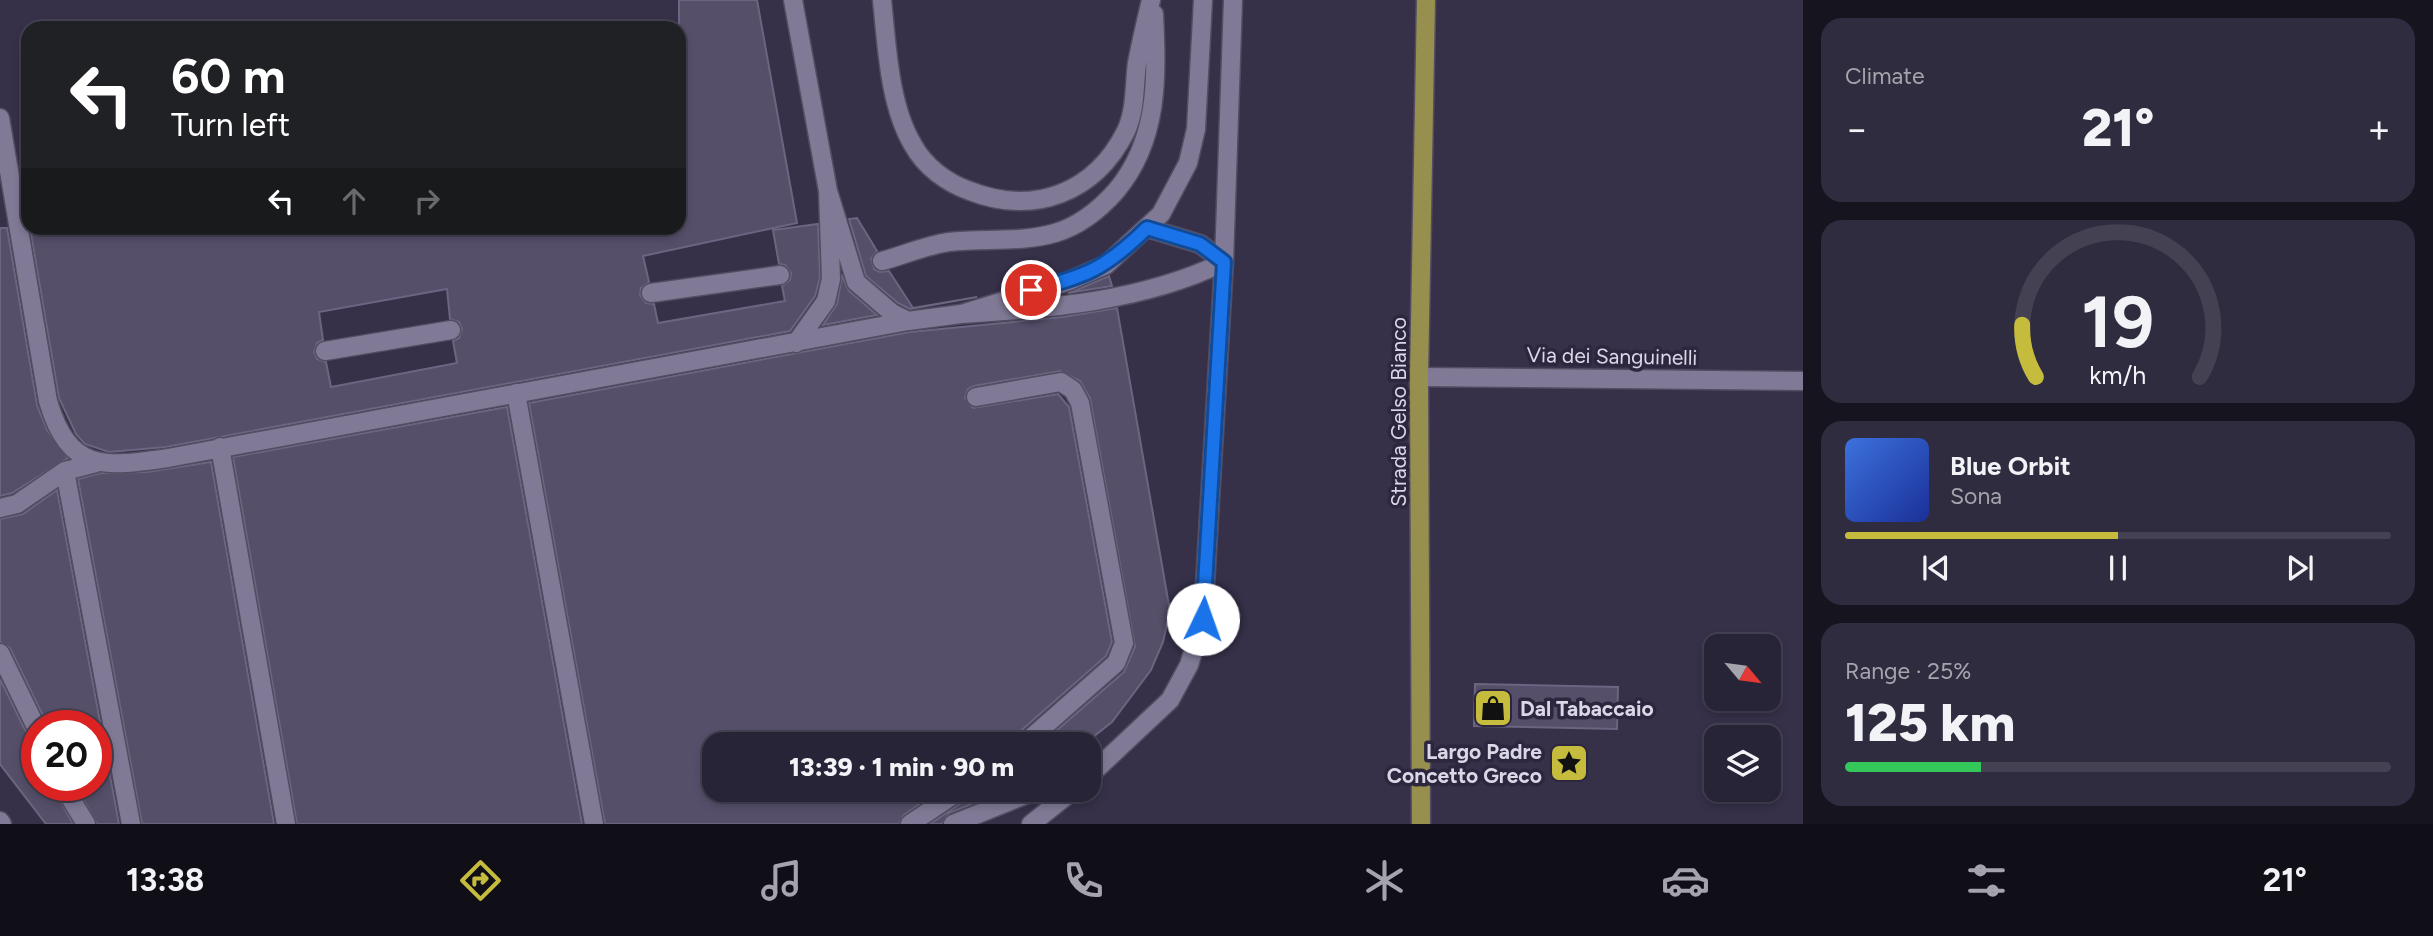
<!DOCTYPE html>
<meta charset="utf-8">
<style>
:root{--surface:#282437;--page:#302c3f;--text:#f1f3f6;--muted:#a5a4ad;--line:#444152;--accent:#c5bc3d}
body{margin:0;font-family:Figtree,sans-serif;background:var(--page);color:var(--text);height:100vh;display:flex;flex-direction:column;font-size:26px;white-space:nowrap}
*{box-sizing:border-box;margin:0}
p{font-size:23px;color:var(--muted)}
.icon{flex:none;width:38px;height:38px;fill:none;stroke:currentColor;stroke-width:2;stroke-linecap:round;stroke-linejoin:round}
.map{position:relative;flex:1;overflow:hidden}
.drawer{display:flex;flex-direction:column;gap:18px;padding:18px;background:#16141e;width:630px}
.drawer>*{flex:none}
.guide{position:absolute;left:21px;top:21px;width:665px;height:214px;border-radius:21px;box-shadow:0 4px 10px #0003,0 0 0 2px var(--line);background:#202124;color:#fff;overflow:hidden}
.needle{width:46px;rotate:119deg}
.controls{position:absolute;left:1704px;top:634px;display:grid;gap:14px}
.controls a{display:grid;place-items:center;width:77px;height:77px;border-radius:14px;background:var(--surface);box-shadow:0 4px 10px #0003,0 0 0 2px var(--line);font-size:35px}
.speed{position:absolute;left:21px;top:710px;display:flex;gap:14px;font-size:35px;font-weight:700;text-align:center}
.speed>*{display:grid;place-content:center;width:91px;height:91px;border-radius:50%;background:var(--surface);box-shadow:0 4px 10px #0003,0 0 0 2px var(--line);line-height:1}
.speed .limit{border:10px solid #d22;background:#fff;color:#111}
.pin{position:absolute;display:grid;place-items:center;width:60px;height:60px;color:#fff;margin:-30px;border:4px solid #fff;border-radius:50%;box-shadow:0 2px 7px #0007}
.me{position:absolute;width:77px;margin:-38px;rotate:3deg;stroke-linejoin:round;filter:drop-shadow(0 0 5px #0008)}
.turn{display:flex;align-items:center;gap:24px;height:147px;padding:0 35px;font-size:32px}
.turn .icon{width:91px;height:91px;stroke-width:2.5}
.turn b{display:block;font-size:49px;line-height:60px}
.lanes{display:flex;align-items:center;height:66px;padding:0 35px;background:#0003;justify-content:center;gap:35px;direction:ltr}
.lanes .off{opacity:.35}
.big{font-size:52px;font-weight:800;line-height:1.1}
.drawer .widget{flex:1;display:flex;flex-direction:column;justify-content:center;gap:10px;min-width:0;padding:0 24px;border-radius:21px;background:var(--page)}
.drawer .dial{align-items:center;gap:0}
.dial svg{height:182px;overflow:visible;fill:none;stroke:var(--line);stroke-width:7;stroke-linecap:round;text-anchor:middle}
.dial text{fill:var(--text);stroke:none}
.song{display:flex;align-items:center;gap:21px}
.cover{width:84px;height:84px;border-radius:10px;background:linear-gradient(135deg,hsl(220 70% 55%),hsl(230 70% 35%))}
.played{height:7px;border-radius:4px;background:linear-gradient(90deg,var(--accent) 50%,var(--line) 50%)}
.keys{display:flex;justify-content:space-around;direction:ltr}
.heat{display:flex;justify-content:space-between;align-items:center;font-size:38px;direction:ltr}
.charge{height:10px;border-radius:5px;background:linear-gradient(90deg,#34c759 25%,var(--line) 0)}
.trip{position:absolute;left:702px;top:732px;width:399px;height:70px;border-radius:21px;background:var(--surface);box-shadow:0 4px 10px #0003,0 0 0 2px var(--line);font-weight:800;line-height:70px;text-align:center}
.menu{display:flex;height:112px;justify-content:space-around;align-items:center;background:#100e16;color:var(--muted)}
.menu .icon{width:49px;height:49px}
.menu .on{color:var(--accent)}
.menu b{font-size:32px;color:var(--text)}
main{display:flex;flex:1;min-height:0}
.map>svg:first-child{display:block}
</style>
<main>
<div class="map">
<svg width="1803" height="824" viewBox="0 0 1803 824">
<rect width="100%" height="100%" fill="#363049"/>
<path fill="#554f6a" stroke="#6b6581" stroke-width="2" fill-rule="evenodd" d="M679,0H757L797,223L643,256L649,282L641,288L640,295L646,303L654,304L658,323L785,301L782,286L790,280L791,273L785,265L779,264L773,230L818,224L820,278L815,296L790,331L166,447L109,452L85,444L76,434L59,398L30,228H679ZM447,289L450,319L459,322L462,329L459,338L453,341L457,363L331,387L326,362L317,359L314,352L317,343L323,340L319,312Z
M857,218L877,251L871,259L874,269L880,272L889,271L913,308L977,297L910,309L898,303L866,276L849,219Z
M0,228H7L37,405L47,430L68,458L12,493L0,496Z
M842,276L849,291L877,315L823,325L837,304Z
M1109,276L1112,286L1068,293L1074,291Z
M1117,308L1170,611L1163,642L1151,670L1112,722L1084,744H1041L1124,672L1135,647L1090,398L1080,381L1060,371L974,386L968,389L965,398L973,408L1058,394L1069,407L1112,642L1106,656L1016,735L1013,744H714V789H941L904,815L899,824H605L529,403L910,332L1063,317Z
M507,407L582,824H297L233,457Z
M211,462L274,824H142L78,479L101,473L147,472Z
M57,490L119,824H97L76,786H96V726H48L10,648L0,642V519L23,514Z
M0,679L27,734L37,740V786H52L73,824H46L0,764Z
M1475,684L1618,687L1617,729L1474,726Z
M973,789H1009L949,813L942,824H930L968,798Z"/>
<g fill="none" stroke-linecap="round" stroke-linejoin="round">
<defs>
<path id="lane" d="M793,0L828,191
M882,0C887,46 889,105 913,145C925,167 947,183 970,191C1034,216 1095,193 1126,131C1136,109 1134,86 1137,63C1141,42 1146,21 1151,0
M0,118L48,401C69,473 105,467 168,458L908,321L961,314
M1147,228L1200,244L1224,262C1144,301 1049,309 961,314L1069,281L1106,265L1161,214L1188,163L1196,129L1203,0
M882,261C904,255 927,245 949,242C985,238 1020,243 1055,233C1079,226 1100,209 1116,191C1159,140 1157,77 1154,14
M651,293L780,275
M796,343L826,301L831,279L828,191L856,282L892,313L908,321
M325,351L451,330
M516,393L594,824
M976,397L1061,382L1073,390L1080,403L1124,643L1116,663L1024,744
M220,447L286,824
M65,471L131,824
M0,508L17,504L65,471L96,463
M0,653L37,729
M1088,777L1170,700L1189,665L1203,619L1224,262L1233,0
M63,786L86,824
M0,821L2,824
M910,824L962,789
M953,824L1040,789
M1031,824L1075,789"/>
<path id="street" d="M1419,377L1803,381"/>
<path id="primary" d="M1421,824L1419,377L1426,0"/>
</defs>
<use href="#lane" stroke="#534d62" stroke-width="21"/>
<use href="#street" stroke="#534d62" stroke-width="21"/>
<use href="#primary" stroke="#534d62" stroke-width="21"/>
<use href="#lane" stroke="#807a96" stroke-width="18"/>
<use href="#street" stroke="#807a96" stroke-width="18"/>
<use href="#primary" stroke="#978f4e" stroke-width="18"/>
</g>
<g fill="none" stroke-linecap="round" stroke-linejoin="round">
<defs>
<path id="route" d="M1031,290C1087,276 1105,269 1147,228L1200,244L1224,262L1203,619"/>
</defs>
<use href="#route" stroke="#114b97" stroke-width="18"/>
<use href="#route" stroke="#1a73e8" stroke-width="12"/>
</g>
<defs>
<symbol id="shop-square" viewBox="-11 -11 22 22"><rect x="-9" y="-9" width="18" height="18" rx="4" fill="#c5bc3d" stroke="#2c263e"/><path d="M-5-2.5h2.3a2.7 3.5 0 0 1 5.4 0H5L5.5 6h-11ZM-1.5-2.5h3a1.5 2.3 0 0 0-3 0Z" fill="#111"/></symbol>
<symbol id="sight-square" viewBox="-11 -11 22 22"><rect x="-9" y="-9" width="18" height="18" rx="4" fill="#c5bc3d" stroke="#2c263e"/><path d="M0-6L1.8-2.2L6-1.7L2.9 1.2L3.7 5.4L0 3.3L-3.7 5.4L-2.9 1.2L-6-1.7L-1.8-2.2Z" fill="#111"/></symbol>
</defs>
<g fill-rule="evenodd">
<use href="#shop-square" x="1471" y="686" width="44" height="44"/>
<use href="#sight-square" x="1547" y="741" width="44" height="44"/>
</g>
<g text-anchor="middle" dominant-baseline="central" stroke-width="7" stroke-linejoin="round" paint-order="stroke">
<g font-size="21" fill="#dad7e7" stroke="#2c263e">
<text transform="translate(1612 356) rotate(1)">Via dei Sanguinelli</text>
<text transform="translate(1398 412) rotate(-90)">Strada Gelso Bianco</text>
</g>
<g font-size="21" font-weight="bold" fill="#dad7e7" stroke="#2c263e" text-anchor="start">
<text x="1520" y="708">Dal Tabaccaio</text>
<text x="1542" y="751" text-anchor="end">Largo Padre<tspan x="1542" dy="24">Concetto Greco</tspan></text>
</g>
</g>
</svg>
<div class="controls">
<a><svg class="needle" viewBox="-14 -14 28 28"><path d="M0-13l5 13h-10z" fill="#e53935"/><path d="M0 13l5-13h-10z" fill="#a5a4ad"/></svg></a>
<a><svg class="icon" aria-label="layers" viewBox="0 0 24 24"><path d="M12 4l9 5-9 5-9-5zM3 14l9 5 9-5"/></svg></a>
</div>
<div class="speed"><div class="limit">20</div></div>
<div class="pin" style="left:1031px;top:290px;background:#d93025"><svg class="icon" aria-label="arrive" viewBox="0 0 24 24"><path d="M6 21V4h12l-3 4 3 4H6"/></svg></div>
<svg class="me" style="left:1203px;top:619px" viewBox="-20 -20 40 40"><circle r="19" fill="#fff"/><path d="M0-13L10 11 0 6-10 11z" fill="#1a73e8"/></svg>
<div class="trip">13:39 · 1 min · 90 m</div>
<div class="guide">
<div class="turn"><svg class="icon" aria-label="left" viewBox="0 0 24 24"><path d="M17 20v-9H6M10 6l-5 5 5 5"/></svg><div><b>60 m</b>Turn left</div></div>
<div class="lanes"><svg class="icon" aria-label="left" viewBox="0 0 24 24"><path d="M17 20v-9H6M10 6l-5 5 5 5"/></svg><svg class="icon off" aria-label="ahead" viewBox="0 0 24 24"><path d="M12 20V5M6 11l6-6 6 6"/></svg><svg class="icon off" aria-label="right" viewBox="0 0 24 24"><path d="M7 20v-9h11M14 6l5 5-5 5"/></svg></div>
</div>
</div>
<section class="drawer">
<div class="widget"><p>Climate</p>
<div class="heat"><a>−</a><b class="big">21°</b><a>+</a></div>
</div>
<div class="widget dial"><svg viewBox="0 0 100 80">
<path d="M14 69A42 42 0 1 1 86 69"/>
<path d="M14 69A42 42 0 0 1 8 46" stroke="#c5bc3d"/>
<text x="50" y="56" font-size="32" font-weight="700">19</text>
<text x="50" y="72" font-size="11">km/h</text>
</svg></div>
<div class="widget">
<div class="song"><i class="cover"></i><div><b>Blue Orbit</b><p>Sona</p></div></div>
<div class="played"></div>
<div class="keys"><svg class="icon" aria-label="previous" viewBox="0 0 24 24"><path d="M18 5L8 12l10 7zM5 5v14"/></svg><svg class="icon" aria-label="pause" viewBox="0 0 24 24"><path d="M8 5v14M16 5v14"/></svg><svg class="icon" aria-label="next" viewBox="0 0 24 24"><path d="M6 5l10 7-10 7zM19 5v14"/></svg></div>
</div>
<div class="widget"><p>Range · 25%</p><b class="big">125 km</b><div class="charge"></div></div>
</section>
</main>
<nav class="menu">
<b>13:38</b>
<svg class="icon on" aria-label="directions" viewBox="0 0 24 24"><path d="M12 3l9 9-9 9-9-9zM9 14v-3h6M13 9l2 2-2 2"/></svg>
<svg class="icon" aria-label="music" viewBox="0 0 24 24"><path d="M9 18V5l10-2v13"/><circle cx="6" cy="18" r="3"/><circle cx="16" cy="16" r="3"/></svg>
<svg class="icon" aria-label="phone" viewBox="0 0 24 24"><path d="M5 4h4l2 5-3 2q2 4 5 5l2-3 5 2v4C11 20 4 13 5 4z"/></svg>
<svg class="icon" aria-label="climate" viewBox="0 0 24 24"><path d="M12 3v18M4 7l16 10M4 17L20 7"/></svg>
<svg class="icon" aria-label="car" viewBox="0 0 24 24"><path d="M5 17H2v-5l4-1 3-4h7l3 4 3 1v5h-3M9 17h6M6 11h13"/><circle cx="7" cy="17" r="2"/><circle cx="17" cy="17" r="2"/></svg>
<svg class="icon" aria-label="filters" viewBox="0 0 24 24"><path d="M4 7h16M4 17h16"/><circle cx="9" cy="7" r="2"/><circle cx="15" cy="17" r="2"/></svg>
<b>21°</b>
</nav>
